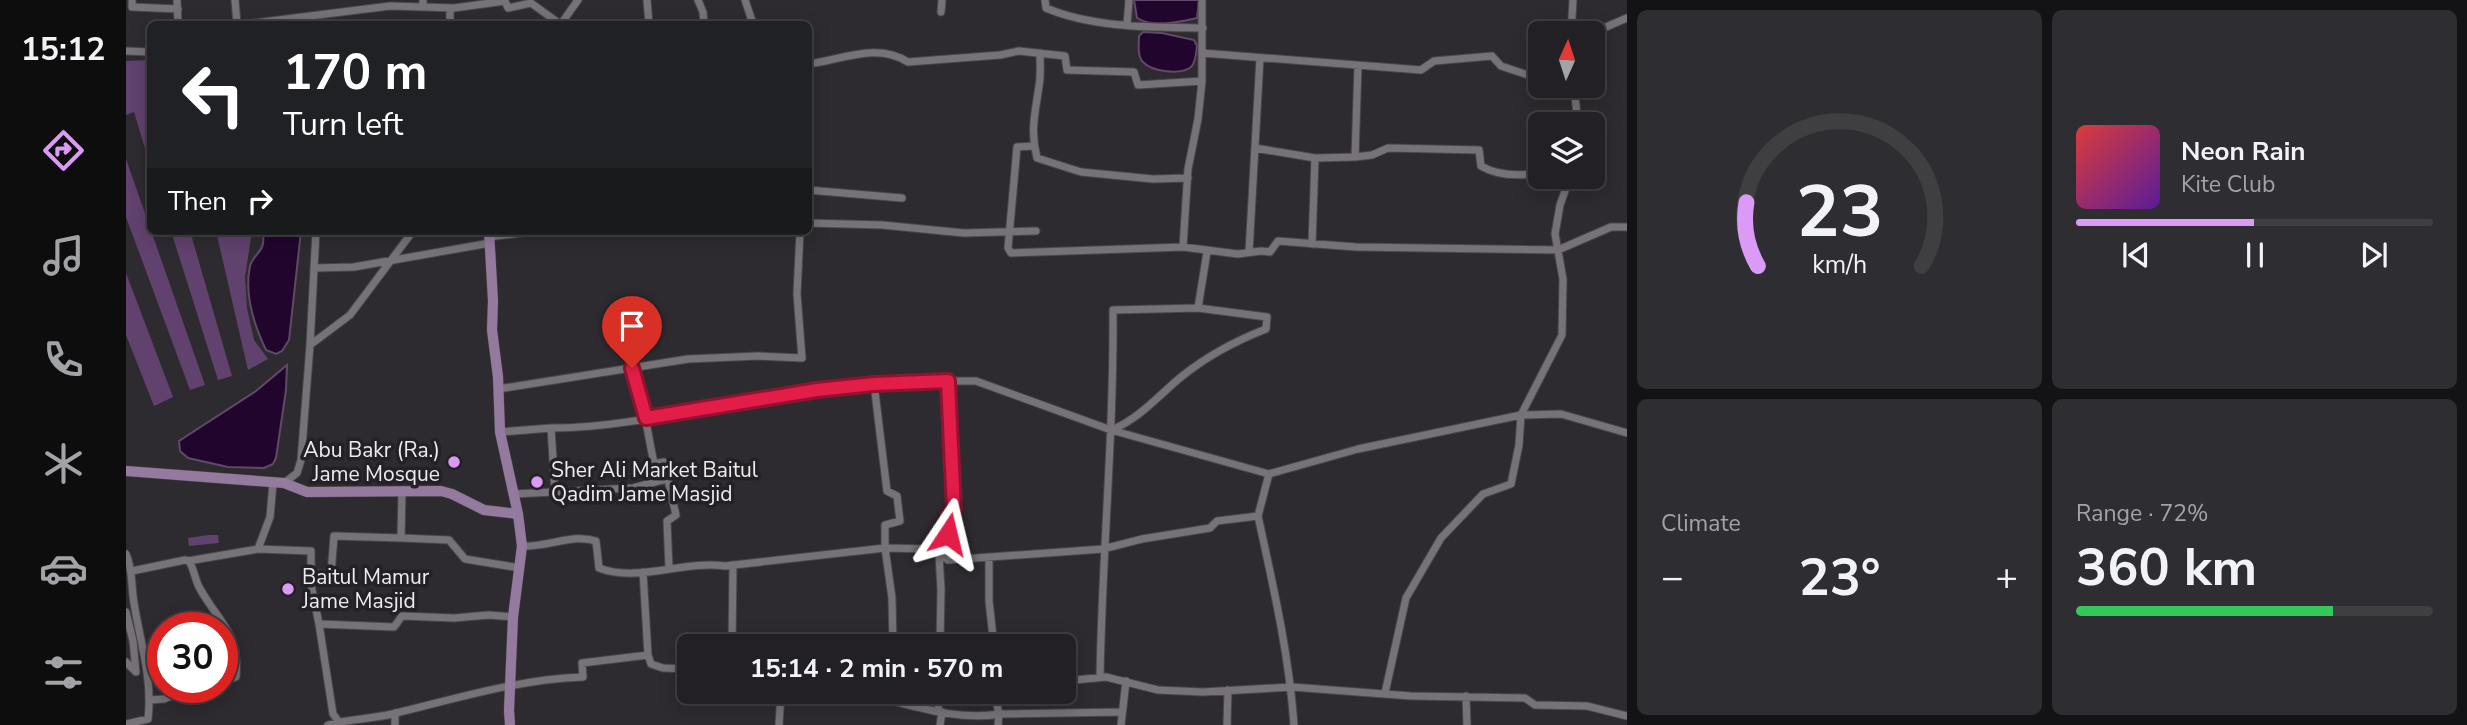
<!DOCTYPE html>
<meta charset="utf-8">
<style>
:root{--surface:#222024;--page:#2e2d31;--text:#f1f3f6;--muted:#a2a3a6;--line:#3f3e41;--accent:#da9af6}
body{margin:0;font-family:"Nunito Sans",sans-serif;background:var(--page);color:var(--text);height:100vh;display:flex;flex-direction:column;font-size:26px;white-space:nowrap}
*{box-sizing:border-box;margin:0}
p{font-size:23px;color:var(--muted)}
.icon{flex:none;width:38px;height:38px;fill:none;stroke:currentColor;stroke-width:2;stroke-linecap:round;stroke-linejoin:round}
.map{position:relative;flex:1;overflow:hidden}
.details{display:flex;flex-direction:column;gap:10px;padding:10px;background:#131214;width:840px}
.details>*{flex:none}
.banner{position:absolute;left:21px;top:21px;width:665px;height:214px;border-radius:10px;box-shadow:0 4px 18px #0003,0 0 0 2px var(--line);background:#202124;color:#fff;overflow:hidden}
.needle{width:46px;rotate:3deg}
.controls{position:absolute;left:1402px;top:21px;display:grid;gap:14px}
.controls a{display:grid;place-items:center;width:77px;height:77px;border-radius:10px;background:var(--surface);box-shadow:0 4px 18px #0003,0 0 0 2px var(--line);font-size:35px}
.speed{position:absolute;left:21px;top:612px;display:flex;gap:14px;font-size:35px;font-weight:700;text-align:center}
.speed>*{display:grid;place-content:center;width:91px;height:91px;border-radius:50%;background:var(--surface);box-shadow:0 4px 18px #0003,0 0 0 2px var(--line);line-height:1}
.speed .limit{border:10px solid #d22;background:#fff;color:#111}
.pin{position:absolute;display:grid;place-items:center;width:60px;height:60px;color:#fff;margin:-72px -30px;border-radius:50% 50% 50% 0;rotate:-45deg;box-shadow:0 0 7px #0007}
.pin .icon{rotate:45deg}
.me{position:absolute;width:77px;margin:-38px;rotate:10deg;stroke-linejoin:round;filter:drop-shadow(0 0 5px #0008)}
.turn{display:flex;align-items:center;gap:24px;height:147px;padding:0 21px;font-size:32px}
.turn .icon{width:91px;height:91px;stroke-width:2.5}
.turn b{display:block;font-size:49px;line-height:60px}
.then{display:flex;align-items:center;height:66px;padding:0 21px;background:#0003;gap:14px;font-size:26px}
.big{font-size:52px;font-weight:700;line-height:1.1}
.details .card{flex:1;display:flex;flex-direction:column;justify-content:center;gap:10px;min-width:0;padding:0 24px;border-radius:10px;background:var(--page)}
.details .dial{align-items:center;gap:0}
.dial svg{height:182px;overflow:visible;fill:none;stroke:var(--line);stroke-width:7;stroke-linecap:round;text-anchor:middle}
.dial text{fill:var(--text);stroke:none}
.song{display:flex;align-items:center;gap:21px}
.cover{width:84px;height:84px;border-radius:10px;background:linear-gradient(135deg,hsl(0 70% 55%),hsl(270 70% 35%))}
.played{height:7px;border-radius:4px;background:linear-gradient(90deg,var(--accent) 50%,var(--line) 50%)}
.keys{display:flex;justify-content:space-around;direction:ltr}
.heat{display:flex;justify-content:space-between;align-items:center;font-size:38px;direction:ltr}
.charge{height:10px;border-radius:5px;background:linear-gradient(90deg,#34c759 72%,var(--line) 0)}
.details .tiles{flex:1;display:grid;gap:10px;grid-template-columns:repeat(2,1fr)}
.trip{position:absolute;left:551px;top:634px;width:399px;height:70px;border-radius:10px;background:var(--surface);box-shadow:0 4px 18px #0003,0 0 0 2px var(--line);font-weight:700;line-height:70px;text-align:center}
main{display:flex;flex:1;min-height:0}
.dock{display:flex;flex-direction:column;width:126px;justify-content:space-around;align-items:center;background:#0e0d0e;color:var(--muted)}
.dock .icon{width:49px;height:49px}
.dock .on{color:var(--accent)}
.dock b{font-size:32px;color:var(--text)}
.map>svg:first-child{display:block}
</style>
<main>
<nav class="dock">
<b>15:12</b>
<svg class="icon on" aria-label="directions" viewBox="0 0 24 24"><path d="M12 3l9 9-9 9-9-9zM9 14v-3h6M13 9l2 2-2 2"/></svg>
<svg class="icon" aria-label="music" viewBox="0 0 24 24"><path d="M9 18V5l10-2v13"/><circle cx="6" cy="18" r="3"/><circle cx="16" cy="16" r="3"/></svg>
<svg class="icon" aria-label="phone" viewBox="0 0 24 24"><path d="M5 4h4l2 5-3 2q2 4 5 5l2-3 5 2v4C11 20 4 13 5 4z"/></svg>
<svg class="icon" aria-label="climate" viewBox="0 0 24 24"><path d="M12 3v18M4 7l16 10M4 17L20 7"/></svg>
<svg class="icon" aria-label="car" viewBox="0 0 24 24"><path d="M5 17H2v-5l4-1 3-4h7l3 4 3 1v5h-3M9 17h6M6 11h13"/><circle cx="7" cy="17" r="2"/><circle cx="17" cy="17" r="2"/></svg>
<svg class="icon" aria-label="filters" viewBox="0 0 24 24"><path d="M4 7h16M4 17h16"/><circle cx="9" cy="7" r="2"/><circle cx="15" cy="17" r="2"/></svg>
</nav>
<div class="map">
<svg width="1501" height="725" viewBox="0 0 1501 725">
<rect width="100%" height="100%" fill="#2e2b30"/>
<path fill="#61426e" d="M24,60V165L8,112L0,115V61Z
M0,159L79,385L64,390L0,217Z
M45,231H64L106,376L92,380Z
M90,231H126L119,277L121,308L128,340L142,359L122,370Z
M0,273L47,397L28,406L0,335Z
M83,535H92L93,543L63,546L62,538Z"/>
<path fill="#22052d" stroke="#5f4a67" stroke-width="2" d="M1008,0H1073L1071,18C1054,22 1027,28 1011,18Z
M1017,32L1036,33L1068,40L1071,46C1070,53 1070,62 1065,67C1055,75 1026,72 1017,62C1011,56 1013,44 1013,36Z
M138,231H175L163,340L156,351L150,354L140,350C128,325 118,294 124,266C126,258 133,254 136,247C138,243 137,236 138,231Z
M161,365L160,390L150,458L147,464L138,468L102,467L62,458L54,451L53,441L130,391Z"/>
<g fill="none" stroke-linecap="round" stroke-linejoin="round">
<defs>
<path id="street" d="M6,0V7L52,9
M51,0L52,24
M109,0L111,24
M521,0L523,24
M572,0L577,12L578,24
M619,0L627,24
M919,0L920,8C967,28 1026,27 1077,28
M297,7L328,8L379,1L382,8L405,3L434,24
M324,8V24
M815,12L816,0
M120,24L264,6L297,7V0
M435,24L452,0
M1001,25L1003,0
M1445,33L1447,0
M1466,33L1501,18
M0,51L24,52
M914,53C914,64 915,76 913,86C909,114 904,131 911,158L955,172L1027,179L1062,178
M1076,53L1295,70L1308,61L1366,56L1375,66L1414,79
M682,64C715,60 751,42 782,62L874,55L893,51L939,56L941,70L1008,72L1012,85L1076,81
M1448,86L1452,124
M908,146L891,147L882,248L885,253L1057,247L1112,254L1135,251L1144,252L1152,241L1230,247L1432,250L1485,227H1501
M1129,148L1189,158
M1229,157L1246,155L1262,148L1353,150L1355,166C1372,176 1395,176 1414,173
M682,190L776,198
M682,223L756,225L838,233L910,231
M364,237L409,231
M1186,244L1189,158L1229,157L1232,66
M1057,247L1062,169L1072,119L1076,81V0
M1123,252L1134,58
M189,268L228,267L364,243
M184,345L190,231
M506,368L516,401L528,464L538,462L550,515L541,521L543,568
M748,384L822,381
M372,389L562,359L632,356L676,358L671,294L674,231
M1395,415L1436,335L1437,279L1429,234L1434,205L1444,177
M425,428C499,428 570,408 642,396C677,391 713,388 748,384L761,491L771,496L774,521L759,525V548L766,598L767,646
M986,430C1015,417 1031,397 1055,377C1081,356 1109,341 1140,329L1141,317L1072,308L1081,252
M374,432L425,428L429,491
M147,483L144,517L132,549L185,551V585L193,624L268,627L276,616L328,618L363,615L387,617
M158,483L171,473L175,460L184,345L224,315L287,231
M276,491L275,538L323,540L339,559L394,568
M388,494L507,488L540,479
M1132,516C1147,585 1163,654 1168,725
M396,546C420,548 447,533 470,541L473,568C512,583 558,560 599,566L759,548L804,549L822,560L977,549L1016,539L1084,528L1091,521L1132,516L1143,474L1232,449L1395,415L1435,414L1501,433
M0,554C7,569 5,586 8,603C14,641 27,680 22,719L0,724
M813,555L815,589L814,646
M863,557V601L868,646
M822,560V517L828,510L822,381H850L985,430L1143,474
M62,561L132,549
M6,571L59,560L63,561C68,569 69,579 73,587C92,622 114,632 110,677L96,681
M517,572L522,655L525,664L537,668L564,669
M185,573L205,574L208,536L275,538
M0,612L7,641L10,672L0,662
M193,624L207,714L213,722
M606,646L607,565
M974,677C976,555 988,433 987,310L1072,308
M938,681L980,677L1032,690L1077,692L1166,687L1285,696L1399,698L1409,705L1461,706L1501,716
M718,691C768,697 822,723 873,714L996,712
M868,691L873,714L872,725
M1259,693L1280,598L1315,538L1357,494L1385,484L1393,445L1395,415
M1340,696L1341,725
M24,700L38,699L64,688
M812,711L813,691
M269,713V725
M202,725C223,719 245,719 266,714C329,699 393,679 457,677L456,663L522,655
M653,725L655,691
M814,725L816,712
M995,725L1000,681
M1101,725L1102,690"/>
<path id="secondary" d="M363,231L367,301L366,330L372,377L374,432L392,514L396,546L387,617L383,710L384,725
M0,471L158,483L181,492L315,491L326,494L358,510L392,514"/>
</defs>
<use href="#street" stroke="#4a474c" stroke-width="9"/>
<use href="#secondary" stroke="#4a474c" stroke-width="11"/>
<use href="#street" stroke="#767278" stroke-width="7"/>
<use href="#secondary" stroke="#957aa0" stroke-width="10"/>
</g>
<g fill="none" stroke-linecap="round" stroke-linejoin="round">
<defs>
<path id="route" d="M506,368L520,418L691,390L748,384L822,381L828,510L822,517V534"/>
</defs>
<use href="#route" stroke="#92132f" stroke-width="18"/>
<use href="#route" stroke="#e11d48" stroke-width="12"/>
</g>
<g fill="#da9af6" stroke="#242126" stroke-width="2.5">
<circle cx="328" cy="462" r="7"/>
<circle cx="411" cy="482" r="7"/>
<circle cx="162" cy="589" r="7"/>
</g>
<g text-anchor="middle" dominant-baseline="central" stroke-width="7" stroke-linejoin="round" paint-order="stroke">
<g font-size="21" fill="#eeebef" stroke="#242126" text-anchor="start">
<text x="314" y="450" text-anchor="end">Abu Bakr (Ra.)<tspan x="314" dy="24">Jame Mosque</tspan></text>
<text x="425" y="470">Sher Ali Market Baitul<tspan x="425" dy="24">Qadim Jame Masjid</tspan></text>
<text x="176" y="577">Baitul Mamur<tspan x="176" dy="24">Jame Masjid</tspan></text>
</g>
</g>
</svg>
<div class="controls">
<a><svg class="needle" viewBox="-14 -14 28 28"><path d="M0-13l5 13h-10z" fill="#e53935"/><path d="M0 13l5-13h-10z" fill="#a2a3a6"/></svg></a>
<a><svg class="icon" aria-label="layers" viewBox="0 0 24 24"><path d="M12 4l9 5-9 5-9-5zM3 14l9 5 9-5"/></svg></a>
</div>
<div class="speed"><div class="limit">30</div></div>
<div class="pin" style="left:506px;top:368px;background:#d93025"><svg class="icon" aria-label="arrive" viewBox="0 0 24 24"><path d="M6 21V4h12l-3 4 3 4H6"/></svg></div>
<svg class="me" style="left:822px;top:534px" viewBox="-20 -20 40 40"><path d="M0-17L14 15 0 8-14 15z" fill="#e11d48" stroke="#fff" stroke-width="4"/></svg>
<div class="trip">15:14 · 2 min · 570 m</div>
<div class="banner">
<div class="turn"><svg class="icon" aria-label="left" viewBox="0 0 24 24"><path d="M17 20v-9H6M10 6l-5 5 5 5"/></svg><div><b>170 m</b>Turn left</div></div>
<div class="then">Then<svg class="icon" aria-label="right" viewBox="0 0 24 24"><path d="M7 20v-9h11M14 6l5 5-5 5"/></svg></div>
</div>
</div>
<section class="details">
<div class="tiles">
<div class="card dial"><svg viewBox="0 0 100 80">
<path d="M14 69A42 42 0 1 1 86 69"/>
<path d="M14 69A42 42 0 0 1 9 41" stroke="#da9af6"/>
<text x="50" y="56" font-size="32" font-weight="700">23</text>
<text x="50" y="72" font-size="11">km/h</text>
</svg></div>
<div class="card">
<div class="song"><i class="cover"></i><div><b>Neon Rain</b><p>Kite Club</p></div></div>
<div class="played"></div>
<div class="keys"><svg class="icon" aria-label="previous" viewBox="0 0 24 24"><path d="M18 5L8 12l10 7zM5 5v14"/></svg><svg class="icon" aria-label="pause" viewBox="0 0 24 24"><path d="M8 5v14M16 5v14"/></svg><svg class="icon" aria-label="next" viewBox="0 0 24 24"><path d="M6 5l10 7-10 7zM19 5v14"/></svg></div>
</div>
<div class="card"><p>Climate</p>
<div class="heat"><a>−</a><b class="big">23°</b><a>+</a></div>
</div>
<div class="card"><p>Range · 72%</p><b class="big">360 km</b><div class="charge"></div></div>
</div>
</section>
</main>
